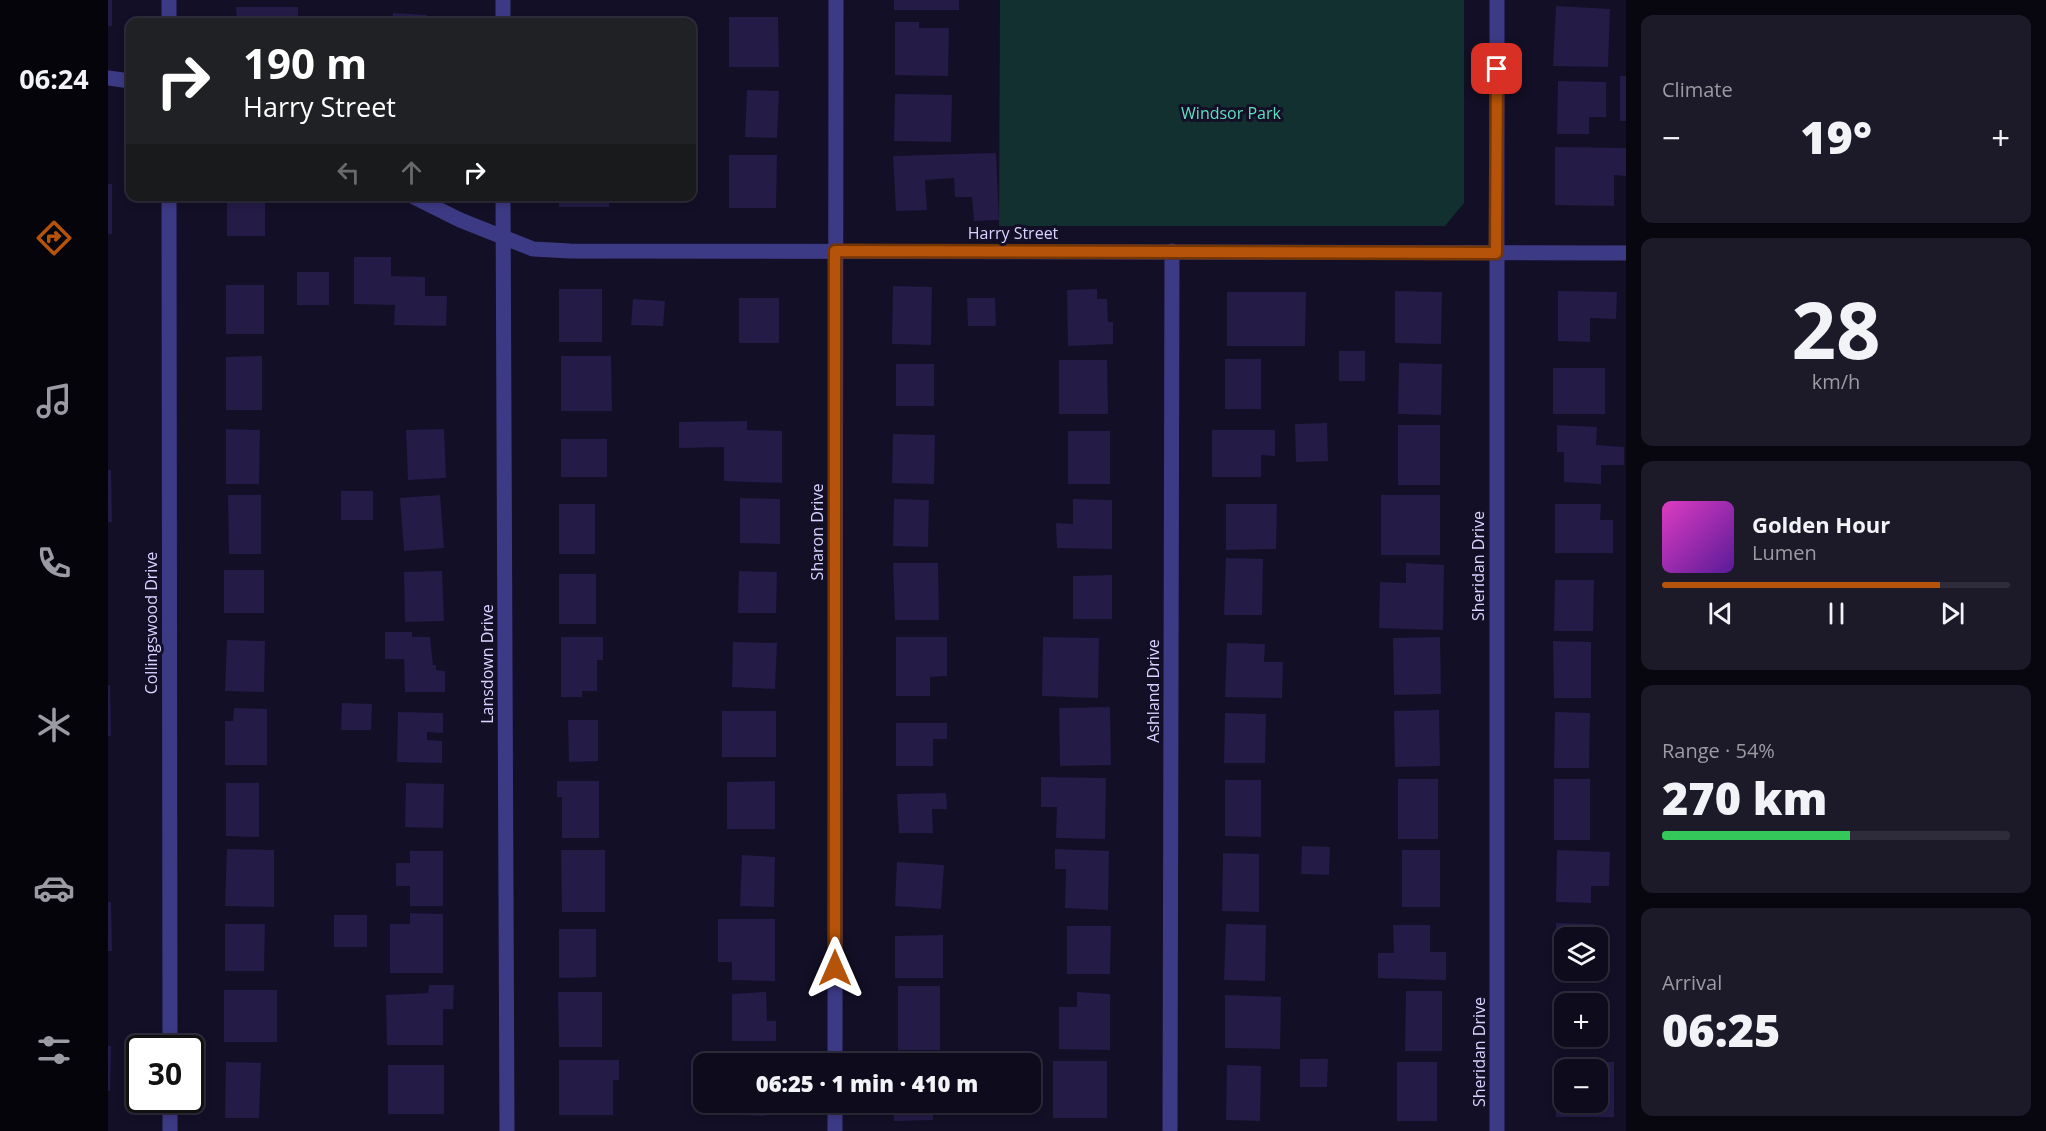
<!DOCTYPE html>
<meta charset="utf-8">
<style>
:root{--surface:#0e0b1c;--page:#1c1929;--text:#f1f3f6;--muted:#9b9ba3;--line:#2e2b3b;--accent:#b45309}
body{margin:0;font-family:"Open Sans",sans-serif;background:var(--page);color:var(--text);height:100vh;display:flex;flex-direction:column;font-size:22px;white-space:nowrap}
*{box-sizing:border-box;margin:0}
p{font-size:20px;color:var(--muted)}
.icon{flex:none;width:33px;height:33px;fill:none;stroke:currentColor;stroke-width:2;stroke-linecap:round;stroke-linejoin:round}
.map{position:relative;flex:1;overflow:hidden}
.details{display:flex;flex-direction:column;gap:15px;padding:15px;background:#08060f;width:420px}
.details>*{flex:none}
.hud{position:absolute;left:18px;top:18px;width:570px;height:183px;border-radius:12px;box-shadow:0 3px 9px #0003,0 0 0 2px var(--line);background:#202124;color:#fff;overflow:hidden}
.controls{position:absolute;left:1446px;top:927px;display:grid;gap:12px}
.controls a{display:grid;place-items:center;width:54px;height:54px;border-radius:12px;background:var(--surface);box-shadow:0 3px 9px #0003,0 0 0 2px var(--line);font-size:30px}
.speed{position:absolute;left:18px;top:1035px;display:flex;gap:12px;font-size:30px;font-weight:700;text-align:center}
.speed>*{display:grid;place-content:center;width:78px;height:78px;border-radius:50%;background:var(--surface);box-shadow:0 3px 9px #0003,0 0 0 2px var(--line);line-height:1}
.speed .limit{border:3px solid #111;border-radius:9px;background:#fff;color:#111}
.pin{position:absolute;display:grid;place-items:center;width:51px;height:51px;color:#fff;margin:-26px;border-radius:12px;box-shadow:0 3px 9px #0006}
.me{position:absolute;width:66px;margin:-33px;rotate:0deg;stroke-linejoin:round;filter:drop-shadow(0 0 4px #0008)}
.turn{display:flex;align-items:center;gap:21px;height:126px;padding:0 18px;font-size:27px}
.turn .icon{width:78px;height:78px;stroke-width:2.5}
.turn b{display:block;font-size:42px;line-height:51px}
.lanes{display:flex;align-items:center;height:57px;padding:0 18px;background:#0003;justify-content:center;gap:30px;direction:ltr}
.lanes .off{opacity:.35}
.big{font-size:45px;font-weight:800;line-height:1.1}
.details .card{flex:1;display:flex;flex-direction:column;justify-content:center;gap:9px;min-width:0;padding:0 21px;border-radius:12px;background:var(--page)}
.details .dial{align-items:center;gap:0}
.dial b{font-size:78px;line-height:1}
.song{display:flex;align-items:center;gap:18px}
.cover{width:72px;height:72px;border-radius:9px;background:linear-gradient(135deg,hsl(310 70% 55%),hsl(270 70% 35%))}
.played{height:6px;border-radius:3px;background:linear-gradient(90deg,var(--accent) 80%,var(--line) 80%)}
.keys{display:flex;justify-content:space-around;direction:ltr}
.heat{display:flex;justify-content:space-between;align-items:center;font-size:33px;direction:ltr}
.charge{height:9px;border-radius:4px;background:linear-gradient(90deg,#34c759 54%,var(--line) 0)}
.trip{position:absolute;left:585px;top:1053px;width:348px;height:60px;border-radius:12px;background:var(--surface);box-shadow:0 3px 9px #0003,0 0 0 2px var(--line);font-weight:800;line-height:60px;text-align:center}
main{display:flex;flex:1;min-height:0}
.dock{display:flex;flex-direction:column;width:108px;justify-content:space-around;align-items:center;background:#06040b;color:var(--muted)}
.dock .icon{width:42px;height:42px}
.dock .on{color:var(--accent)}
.dock b{font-size:27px;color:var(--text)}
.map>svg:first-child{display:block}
</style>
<main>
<nav class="dock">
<b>06:24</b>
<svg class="icon on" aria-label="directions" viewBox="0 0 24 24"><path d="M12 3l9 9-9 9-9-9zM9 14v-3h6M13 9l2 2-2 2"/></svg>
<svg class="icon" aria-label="music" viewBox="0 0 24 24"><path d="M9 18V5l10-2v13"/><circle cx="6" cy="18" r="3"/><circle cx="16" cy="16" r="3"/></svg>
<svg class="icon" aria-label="phone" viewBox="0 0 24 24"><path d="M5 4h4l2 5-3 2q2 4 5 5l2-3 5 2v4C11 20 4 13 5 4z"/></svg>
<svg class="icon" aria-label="climate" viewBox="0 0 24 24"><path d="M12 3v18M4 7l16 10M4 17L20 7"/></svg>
<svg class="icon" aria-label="car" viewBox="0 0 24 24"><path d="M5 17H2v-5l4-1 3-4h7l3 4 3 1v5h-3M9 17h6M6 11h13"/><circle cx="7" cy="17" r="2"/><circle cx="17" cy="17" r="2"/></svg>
<svg class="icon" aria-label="filters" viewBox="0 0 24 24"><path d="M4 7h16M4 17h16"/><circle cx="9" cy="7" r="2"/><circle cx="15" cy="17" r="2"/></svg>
</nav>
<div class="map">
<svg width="1518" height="1131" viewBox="0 0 1518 1131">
<rect width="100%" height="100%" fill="#130f26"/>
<path fill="#12302f" d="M892,0H1356V203L1337,226H891Z"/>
<path fill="#241b47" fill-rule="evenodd" d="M0,0H4V26H0Z
M786,0H851V10H786Z
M1448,6L1502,9L1500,67L1445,66Z
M128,7H190V22H129Z
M285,13L319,15L318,22H284Z
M451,16H490V22H451Z
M621,17H670L671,67H621Z
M787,22H811V28H841L840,76L787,75Z
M1512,76H1518V121H1512Z
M1450,81L1498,82V117H1481V134H1449Z
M639,90L671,91L669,138L637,137Z
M787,94L844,95L843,142L786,141Z
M1447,147L1518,148V176L1506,175V206L1447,205Z
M888,153L891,220L866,221L864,197H847L846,178L817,180L819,210L788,211L785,156Z
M621,155H669L668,208H621Z
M0,184H4V234H0Z
M119,196H157V236H119Z
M451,196H501V207H451Z
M246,257H283V276L317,277V296H339L338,326L286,325L287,305L246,304Z
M189,272H221V305H189Z
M118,285H156V334H118Z
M785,286L824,287L823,345L784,344Z
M451,289H494V342H451Z
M989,289V299H999L1000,322H1005V344L960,346L959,290Z
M1287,291L1334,292L1333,344L1287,343Z
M1450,291L1509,292L1508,319L1482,318V342L1450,341Z
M1119,292H1198L1197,346H1119Z
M631,298H671V343H631Z
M859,298H887L888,326H860Z
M525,299L557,301L555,326L523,325Z
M1231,351H1257V381H1231Z
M154,356V410H118V357Z
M453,356H503L504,411H453Z
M1117,359H1153V409H1117Z
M951,360H999L1000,414H951Z
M1291,363L1334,364L1333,415L1290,414Z
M788,364H826V406H788Z
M1445,368H1497V414H1445Z
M639,421V430L674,431V483L616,481V447L571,448V422Z
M1219,423L1220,461L1188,462L1187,424Z
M1290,425H1332V485H1290Z
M1449,425L1489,427L1488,445L1516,447V465H1493V484L1456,482V452H1449Z
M118,429L152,430L151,484H118Z
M336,429L338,478L300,480L298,430Z
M1104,430H1167V456L1153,455V477H1104Z
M960,431H1002V484H960Z
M785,434L827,435L826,484L784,483Z
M453,439H499V477H453Z
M0,470H3L4,522H0Z
M233,491H265V520H233Z
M120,495H153V554H121Z
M332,495L336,548L296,551L292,498Z
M1273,495H1332V555H1273Z
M632,498L672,499V544L632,543Z
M786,499L821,500L820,547L785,546Z
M965,499L1004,500V549L949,548L948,523L965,524Z
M451,504H487V554H451Z
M1118,504H1169L1168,549L1118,550Z
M1447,504H1493L1492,520H1505V553H1447Z
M1118,558L1155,559L1154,615H1116Z
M785,563H830L831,620H787Z
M1298,563L1336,565L1335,630L1271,628L1272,582L1298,583Z
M116,570H156V613H116Z
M334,571L336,621L297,622L296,572Z
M631,571L669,572L668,613H630Z
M451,574H488V624H451Z
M1004,575V619H965V576Z
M1447,580H1486L1485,631H1446Z
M277,632H304V637H322L325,665H328V670L337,671V692H297L296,659H277Z
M453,637H495V660H489V691H474V697H453Z
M788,637H839V676L822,677V696H788Z
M935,637L991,638L990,698L934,696Z
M1332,637L1333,694L1286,695L1285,638Z
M119,640L157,641L156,692L117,691Z
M1445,641L1483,642V698H1446Z
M625,642L669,643L667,689L624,687Z
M1119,643L1157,644L1156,662H1175L1174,698L1117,697Z
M0,685H2L3,736H0Z
M234,703L264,704L263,730H233Z
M1002,707L1003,765L952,766L951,708Z
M126,708L159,709V765H117V721H125Z
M1331,710L1332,766L1287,767L1286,711Z
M614,711H668V757H614Z
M290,712L335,713V733L319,732V740L334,741V763L289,762Z
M1447,712L1482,713L1481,768H1446Z
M1117,713L1158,714L1157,763H1116Z
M460,720H490V761L461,762Z
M788,723H839V739H825V766H788Z
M933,777L998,778L997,839L948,838L949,807H933Z
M1290,779H1330V839H1290Z
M1446,779H1482V840H1446Z
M1117,780H1153V837L1117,836Z
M449,781H491V838H454V797H449Z
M667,781V829H619V782Z
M118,783H151V837L118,836Z
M298,783L336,784L335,828L297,827Z
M838,793L839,809H824L825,833H791L789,794Z
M1194,846L1222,847L1221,875L1193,874Z
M119,849L166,850V907L117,906Z
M947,849L1001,851L1000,910L957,908L958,869H947Z
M453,850H497V912H454Z
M1294,850H1332V907H1294Z
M1449,850L1502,852L1501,886H1483V903L1448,902Z
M302,851H335V906H302V886H288V863H302Z
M1115,853L1151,854V912L1114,911Z
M634,855L667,857L666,907L632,906Z
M789,862L836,865L833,909L787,906Z
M0,902H3L4,951H0Z
M302,913L335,914V973H282V924H302Z
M226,915H259V947H226Z
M610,919H667V981L624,980V962H610Z
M1448,923L1487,924V938H1456V970H1487V979H1448Z
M117,924H157L156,971H117Z
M1118,924L1158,925L1157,981L1116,980Z
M1285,925H1322V952H1338V980L1270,978V953H1286Z
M959,926H1003L1002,974H959Z
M451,929H488V977L451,978Z
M835,935V978H787V936Z
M321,985H346L345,1009H335V1045H279L278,995L320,993Z
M790,986H832V1050H790Z
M116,990H169V1042H116Z
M1298,991H1334V1051H1297Z
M450,992H494V1047H451Z
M658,992L659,1021H668V1041H624V994Z
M969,992L1002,994V1050L951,1049V1007H969Z
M1117,995L1173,997L1172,1049L1117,1048Z
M1450,995H1496V1041H1450ZM1456,1004H1490V1036H1456Z
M0,1046H3L2,1091H0Z
M885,1059V1064H857V1060Z
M1192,1059H1220L1219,1087H1192Z
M451,1060H511V1080H505V1115H451Z
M945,1061H999V1118H945Z
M118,1062L153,1063L151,1118H117Z
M1289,1062H1329V1121H1289Z
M1448,1062H1506V1117H1448ZM1456,1070H1490V1102H1456Z
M280,1065H336V1114H280Z
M1119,1065L1153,1066L1152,1121L1118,1120Z
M631,1102H656V1116L630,1115Z
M785,1102H825V1120L786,1121Z"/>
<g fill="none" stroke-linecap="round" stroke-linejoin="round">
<path stroke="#3d3a85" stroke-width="15" d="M61,22V0
M395,22V0
M0,78L22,81
M61,196L62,1048
M304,196L352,220L425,249L462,251L1518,253
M395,196L399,1131
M727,1064L728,0
M62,1100V1131
M727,1102V1131
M1062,1131L1064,251
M1389,1131V0"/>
</g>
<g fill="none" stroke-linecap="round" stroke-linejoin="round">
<defs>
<path id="route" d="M727,968V251L1388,253L1389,69"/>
</defs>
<use href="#route" stroke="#753606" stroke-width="15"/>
<use href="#route" stroke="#b45309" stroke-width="10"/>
</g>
<g text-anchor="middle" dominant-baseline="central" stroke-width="6" stroke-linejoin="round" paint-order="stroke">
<g font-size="16" fill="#5fe0c0" stroke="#130f26">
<text x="1123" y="113">Windsor Park</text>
</g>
<g font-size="16" fill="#d9d4ff" stroke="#130f26">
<text x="905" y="233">Harry Street</text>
<text transform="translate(709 532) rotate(-90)">Sharon Drive</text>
<text transform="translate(1370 566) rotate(-90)">Sheridan Drive</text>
<text transform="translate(43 623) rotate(-90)">Collingswood Drive</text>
<text transform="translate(379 664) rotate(-90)">Lansdown Drive</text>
<text transform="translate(1045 691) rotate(-90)">Ashland Drive</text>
<text transform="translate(1371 1052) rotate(-90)">Sheridan Drive</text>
</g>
</g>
</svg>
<div class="controls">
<a><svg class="icon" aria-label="layers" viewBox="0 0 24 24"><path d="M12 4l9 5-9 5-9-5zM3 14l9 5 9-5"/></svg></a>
<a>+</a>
<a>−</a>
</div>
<div class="speed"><div class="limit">30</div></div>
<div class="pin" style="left:1389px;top:69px;background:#d93025"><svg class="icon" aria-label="arrive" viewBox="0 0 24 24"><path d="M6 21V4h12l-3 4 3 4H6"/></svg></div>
<svg class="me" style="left:727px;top:968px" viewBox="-20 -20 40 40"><path d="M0-17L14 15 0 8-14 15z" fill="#b45309" stroke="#fff" stroke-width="4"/></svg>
<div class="trip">06:25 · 1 min · 410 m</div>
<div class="hud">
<div class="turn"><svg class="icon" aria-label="right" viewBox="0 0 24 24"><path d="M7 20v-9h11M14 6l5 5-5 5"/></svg><div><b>190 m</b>Harry Street</div></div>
<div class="lanes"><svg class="icon off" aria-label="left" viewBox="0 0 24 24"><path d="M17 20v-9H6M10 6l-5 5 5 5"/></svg><svg class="icon off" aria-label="ahead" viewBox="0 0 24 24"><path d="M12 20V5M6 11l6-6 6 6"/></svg><svg class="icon" aria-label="right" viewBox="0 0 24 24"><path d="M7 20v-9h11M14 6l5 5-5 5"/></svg></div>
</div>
</div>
<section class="details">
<div class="card"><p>Climate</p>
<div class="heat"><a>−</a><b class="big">19°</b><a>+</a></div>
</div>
<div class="card dial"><b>28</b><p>km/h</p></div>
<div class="card">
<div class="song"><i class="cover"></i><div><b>Golden Hour</b><p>Lumen</p></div></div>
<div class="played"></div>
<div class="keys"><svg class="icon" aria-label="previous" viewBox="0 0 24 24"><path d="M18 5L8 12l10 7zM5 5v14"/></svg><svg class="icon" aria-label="pause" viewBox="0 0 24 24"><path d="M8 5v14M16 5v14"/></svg><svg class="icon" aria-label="next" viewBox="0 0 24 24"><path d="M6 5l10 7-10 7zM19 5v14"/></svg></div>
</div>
<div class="card"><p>Range · 54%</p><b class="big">270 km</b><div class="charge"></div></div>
<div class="card"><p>Arrival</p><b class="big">06:25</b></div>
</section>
</main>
